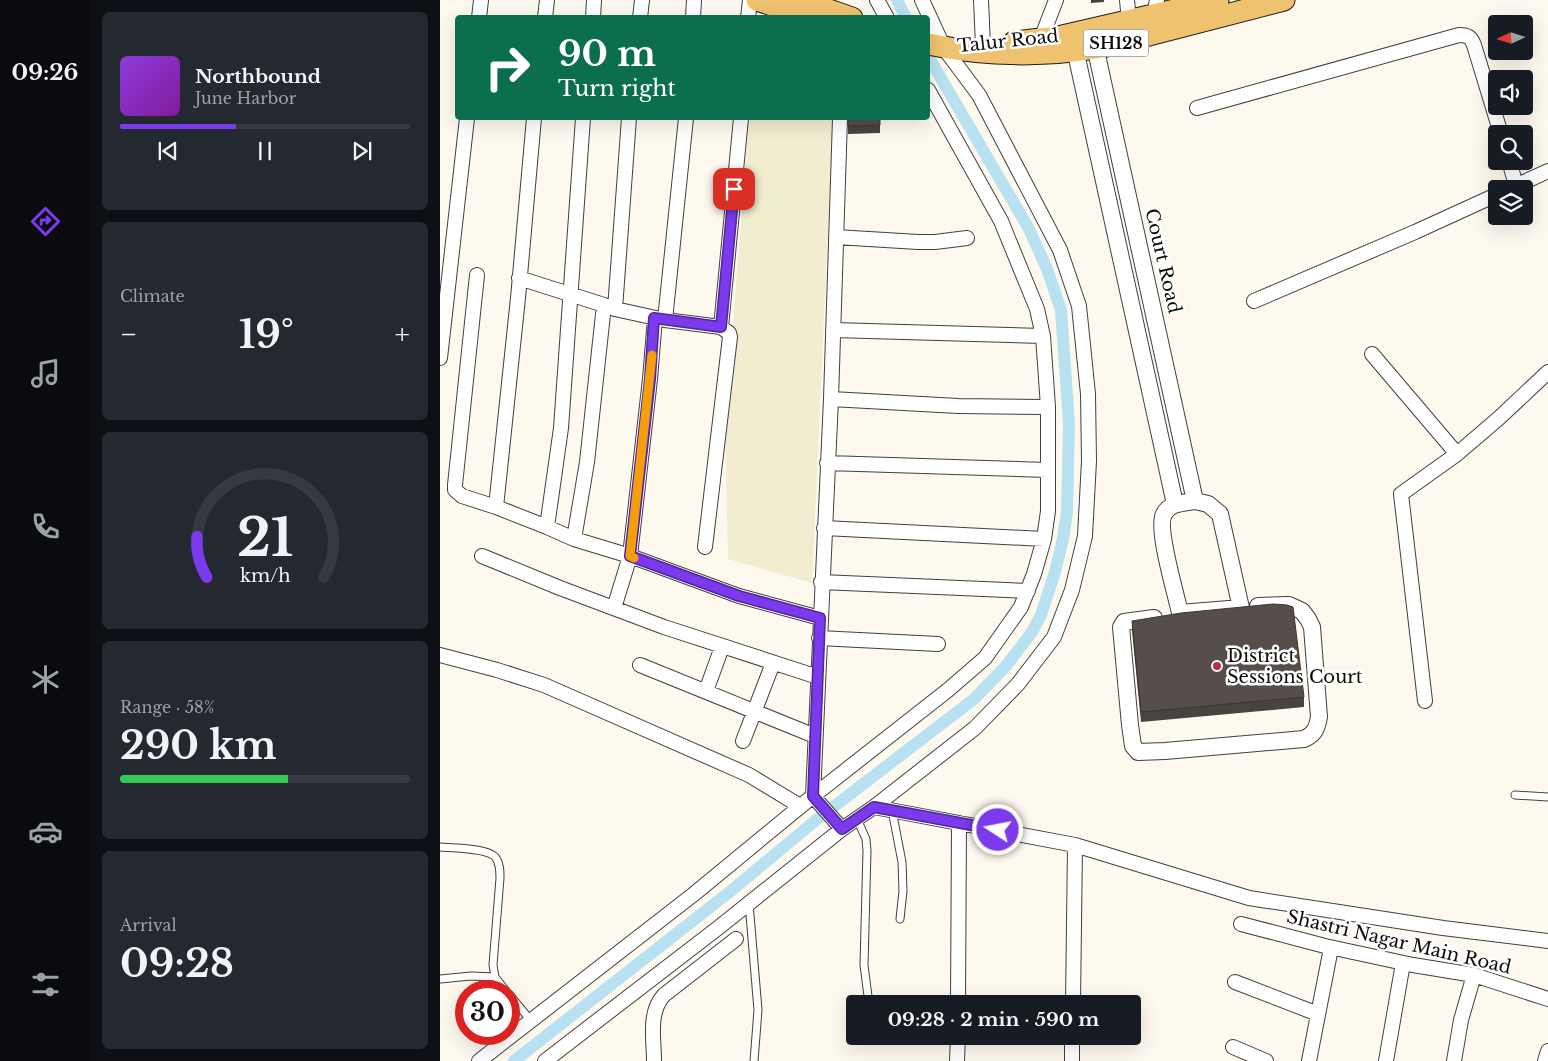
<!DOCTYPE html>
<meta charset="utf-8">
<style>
:root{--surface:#171b24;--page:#242831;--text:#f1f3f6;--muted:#9ea1a6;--line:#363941;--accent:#7c3aed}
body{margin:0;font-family:"Libre Baskerville",serif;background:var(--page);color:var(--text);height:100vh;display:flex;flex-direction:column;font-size:19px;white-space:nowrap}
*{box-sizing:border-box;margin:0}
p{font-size:16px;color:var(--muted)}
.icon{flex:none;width:28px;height:28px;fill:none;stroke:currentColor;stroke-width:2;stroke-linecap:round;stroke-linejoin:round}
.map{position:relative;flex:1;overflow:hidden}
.side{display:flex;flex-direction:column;gap:12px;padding:12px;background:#0d0f14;width:350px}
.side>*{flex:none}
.hud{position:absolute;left:15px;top:15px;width:475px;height:105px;border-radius:5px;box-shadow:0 5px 20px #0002;background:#0b6e4f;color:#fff;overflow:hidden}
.needle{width:32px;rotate:266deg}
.buttons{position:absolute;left:1048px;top:15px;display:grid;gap:10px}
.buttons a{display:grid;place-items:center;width:45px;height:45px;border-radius:5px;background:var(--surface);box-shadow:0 5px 20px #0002;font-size:25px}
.speed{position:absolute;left:15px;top:980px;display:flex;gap:10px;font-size:25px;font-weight:700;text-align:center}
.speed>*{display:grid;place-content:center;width:65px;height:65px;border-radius:50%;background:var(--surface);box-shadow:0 5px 20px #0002;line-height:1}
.speed .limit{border:8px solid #d22;background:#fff;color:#111}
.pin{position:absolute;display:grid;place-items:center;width:42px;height:42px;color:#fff;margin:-21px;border-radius:10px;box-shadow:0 2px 8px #0006}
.me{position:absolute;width:55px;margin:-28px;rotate:281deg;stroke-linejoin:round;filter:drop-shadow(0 0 4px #0008)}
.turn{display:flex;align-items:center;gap:18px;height:105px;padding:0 20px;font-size:22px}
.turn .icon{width:65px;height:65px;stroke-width:2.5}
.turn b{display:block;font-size:35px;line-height:42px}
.big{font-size:38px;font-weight:700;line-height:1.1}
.side .card{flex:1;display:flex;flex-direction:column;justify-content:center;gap:8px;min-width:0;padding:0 18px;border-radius:8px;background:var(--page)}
.side .dial{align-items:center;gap:0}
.dial svg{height:130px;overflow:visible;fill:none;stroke:var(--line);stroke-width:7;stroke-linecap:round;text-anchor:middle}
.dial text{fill:var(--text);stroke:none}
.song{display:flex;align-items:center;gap:15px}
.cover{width:60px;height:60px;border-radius:8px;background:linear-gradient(135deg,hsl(270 70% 55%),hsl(290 70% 35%))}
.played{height:5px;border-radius:2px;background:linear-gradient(90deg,var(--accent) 40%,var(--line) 40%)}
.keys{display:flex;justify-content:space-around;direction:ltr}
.heat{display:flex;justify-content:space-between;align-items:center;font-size:28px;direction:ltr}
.charge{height:8px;border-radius:4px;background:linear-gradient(90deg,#34c759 58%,var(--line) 0)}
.trip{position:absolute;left:406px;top:995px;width:295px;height:50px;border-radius:5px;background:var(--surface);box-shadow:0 5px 20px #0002;font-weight:700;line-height:50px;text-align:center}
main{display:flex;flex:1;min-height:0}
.dock{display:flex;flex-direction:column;width:90px;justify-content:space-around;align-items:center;background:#090b0e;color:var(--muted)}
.dock .icon{width:35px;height:35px}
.dock .active{color:var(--accent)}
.dock b{font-size:22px;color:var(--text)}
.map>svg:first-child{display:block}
</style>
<main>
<nav class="dock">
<b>09:26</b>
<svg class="icon active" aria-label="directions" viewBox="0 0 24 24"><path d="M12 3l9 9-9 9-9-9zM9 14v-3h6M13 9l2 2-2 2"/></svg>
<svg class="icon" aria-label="music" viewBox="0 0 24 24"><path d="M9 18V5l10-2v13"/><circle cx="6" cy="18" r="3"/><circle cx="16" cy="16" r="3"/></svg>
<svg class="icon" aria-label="phone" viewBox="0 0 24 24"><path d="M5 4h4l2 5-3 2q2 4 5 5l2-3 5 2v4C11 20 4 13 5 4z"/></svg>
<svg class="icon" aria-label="climate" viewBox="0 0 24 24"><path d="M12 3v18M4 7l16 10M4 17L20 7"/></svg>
<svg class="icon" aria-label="car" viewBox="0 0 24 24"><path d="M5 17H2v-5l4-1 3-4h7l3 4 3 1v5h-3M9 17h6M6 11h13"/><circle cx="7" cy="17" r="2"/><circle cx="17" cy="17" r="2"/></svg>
<svg class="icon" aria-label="filters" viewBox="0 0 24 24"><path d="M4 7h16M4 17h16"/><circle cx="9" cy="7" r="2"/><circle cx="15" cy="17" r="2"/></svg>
</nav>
<section class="side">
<div class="card">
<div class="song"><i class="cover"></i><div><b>Northbound</b><p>June Harbor</p></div></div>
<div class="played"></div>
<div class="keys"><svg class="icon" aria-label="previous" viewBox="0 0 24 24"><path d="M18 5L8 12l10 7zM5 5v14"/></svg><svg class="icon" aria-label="pause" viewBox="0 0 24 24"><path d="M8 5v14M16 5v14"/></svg><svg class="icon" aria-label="next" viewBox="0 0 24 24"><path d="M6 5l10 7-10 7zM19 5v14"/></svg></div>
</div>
<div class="card"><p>Climate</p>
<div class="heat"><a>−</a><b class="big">19°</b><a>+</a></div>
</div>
<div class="card dial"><svg viewBox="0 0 100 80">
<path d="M14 69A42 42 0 1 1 86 69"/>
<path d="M14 69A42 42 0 0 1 8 44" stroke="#7c3aed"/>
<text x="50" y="56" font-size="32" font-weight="700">21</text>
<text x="50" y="72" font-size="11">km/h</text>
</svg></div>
<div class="card"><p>Range · 58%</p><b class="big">290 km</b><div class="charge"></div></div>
<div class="card"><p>Arrival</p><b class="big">09:28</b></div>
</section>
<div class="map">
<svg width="1108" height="1061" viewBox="0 0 1108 1061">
<rect width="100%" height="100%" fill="#fef9ef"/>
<path fill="#f2ecd1" d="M309,118H393L372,583L288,559L285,427Z"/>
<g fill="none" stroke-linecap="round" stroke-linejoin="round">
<path stroke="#b8e2f1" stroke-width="12" d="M457,0L466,18
M74,1061L292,890L375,821L534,699L566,666L592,632L601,615L615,572L623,539L627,512L629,424L621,310L607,269L589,229L488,56"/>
<defs>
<path id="service" d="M1075,795L1108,797
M452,810L462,862L463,891L460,919
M417,819L426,839L427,851L424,965L429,1004
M0,847C13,848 50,848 56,858C60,864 60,871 60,878L53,965L55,977L66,991
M309,903L318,1010L314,1061
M0,979L31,976L55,977
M69,994L91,1021"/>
<path id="minor" d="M437,0L447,18
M541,0L543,46
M687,0L689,21
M714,15L717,0
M39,18L41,0
M105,18L107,0
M153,18L154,0
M200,18L202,0
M253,18L254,0
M308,18L310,0
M601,39L616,0
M757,108L1019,35C1028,35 1031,37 1034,45L1061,134
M94,118L78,298L56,507L107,527L121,428L143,118
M400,118L391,399L373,796L402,829
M1069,161L1076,185
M1069,189L1108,171
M396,237L478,242H495L527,238
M37,275L15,485V490L22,496L56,507
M79,278L164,305
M814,301L975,232L1056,195
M175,309L225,320L281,327L301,118
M225,320L246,118
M393,330L603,336
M932,354L1017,454
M0,358L27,118
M391,399L518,406L608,407
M387,463L608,470
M107,527L134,539L147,462L164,305L175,309L189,118
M384,528L604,539
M134,539L190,556L210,379L215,318
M265,547L290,337L289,333L281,327
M42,556L120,588L224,627L378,677
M381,582L588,591
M174,608L190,556L299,596L380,618
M379,638L498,644
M0,655L57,670L104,685L309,775L360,806
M200,665L375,736
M266,691L282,647
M985,701L961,494L1017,454L1059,418L1108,372
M303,741L333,663
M434,807L635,845L809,898L1003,928L1108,941
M801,924L885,946L973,965L1034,975L1108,999
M795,982L878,1014
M518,1004L519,823
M633,1004L635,845
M793,1047L826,1061
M39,1061L254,894L373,796L508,690L545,658L581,607L594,574L604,539L608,511V407L603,336L597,309L561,221L488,90
M105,1061L278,928L402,829L434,807L535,728L578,684L614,637L632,590L645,536L649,461L648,394L639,306L620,250L539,95L504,48L482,0
M214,1061C214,1039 208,1012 224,995L296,939
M517,1061L518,1036
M632,1061V1036
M869,1061L891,948
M946,1061L963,963
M1014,1061L1021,1020L1034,975
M1105,1061L1108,1051"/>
<path id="tertiary" d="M653,37L755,501L768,504L780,514L801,608L740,613C736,594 716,528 724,514C730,502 745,503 755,501
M633,40L735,504
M714,618L684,622L681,627L690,725L693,746L698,752L725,751L864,739C875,734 877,728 879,717L872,627L868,619L862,611L849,605L818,606"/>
<path id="primary" d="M317,0L372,18
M360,0L412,18
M574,42L618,37L778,0
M488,44C545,56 604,57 662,47L844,0"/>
</defs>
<use href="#service" stroke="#404040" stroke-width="9"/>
<use href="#minor" stroke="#404040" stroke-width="16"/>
<use href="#tertiary" stroke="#404040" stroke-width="18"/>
<use href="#primary" stroke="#1e1e1e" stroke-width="23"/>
<use href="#service" stroke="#fff" stroke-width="7"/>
<use href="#minor" stroke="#fff" stroke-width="14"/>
<use href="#tertiary" stroke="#fff" stroke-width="16"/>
<use href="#primary" stroke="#eec26f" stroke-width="21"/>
</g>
<path fill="#494340" d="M651,0H664V2L651,3Z
M408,118H440V133L408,134Z
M692,621L864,697V707L701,722L692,631Z"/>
<path fill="#554e4b" stroke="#3c3734" d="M408,118H440V125L408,126Z
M833,604L847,605L853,607L864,697L701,712L692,621L741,613Z"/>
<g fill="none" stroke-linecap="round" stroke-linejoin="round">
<defs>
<path id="route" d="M294,189L281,327L214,318L210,379L190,556L299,596L380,618L373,796L402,829L434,807L558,830"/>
</defs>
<use href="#route" stroke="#51269a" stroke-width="12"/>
<use href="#route" stroke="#7c3aed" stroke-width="9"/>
<path stroke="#f59e0b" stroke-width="9" d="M194,558L190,556L212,355"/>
</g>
<circle fill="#b33044" stroke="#fff" stroke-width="2" cx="777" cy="666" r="5"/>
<g text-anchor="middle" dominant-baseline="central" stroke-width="5" stroke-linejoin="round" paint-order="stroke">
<rect fill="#fff" stroke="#565656" stroke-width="1" x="643.5" y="29.5" width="65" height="27" rx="4"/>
<g font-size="16" font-weight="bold" fill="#0d0d0d">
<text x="676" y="43">SH128</text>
</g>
<g font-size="18" fill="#0d0d0d" stroke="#fff">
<text transform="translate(568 41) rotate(-6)">Talur Road</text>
<text transform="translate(723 261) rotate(77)">Court Road</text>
<text transform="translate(959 942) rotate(13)">Shastri Nagar Main Road</text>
</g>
<g font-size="18" fill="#0d0d0d" stroke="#fff" text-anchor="start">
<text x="787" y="656">District<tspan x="787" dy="21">Sessions Court</tspan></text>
</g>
</g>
</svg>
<div class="buttons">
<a><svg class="needle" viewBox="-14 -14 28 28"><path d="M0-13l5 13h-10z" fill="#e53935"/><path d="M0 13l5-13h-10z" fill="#9ea1a6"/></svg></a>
<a><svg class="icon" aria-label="sound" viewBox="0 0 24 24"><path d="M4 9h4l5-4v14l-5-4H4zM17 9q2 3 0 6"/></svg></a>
<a><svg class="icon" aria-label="search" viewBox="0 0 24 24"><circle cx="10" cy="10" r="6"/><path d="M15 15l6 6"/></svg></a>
<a><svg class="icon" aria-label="layers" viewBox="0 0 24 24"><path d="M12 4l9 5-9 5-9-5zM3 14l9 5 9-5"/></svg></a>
</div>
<div class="speed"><div class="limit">30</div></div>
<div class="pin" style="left:294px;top:189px;background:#d93025"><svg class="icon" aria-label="arrive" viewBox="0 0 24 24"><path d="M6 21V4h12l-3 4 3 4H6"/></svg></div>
<svg class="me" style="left:558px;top:830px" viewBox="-20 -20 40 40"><circle r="17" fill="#7c3aed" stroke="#fff" stroke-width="3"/><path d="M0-11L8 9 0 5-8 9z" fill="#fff"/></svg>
<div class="trip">09:28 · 2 min · 590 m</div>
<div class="hud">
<div class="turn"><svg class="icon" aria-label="right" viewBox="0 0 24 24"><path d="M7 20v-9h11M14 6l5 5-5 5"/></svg><div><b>90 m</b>Turn right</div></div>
</div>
</div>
</main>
